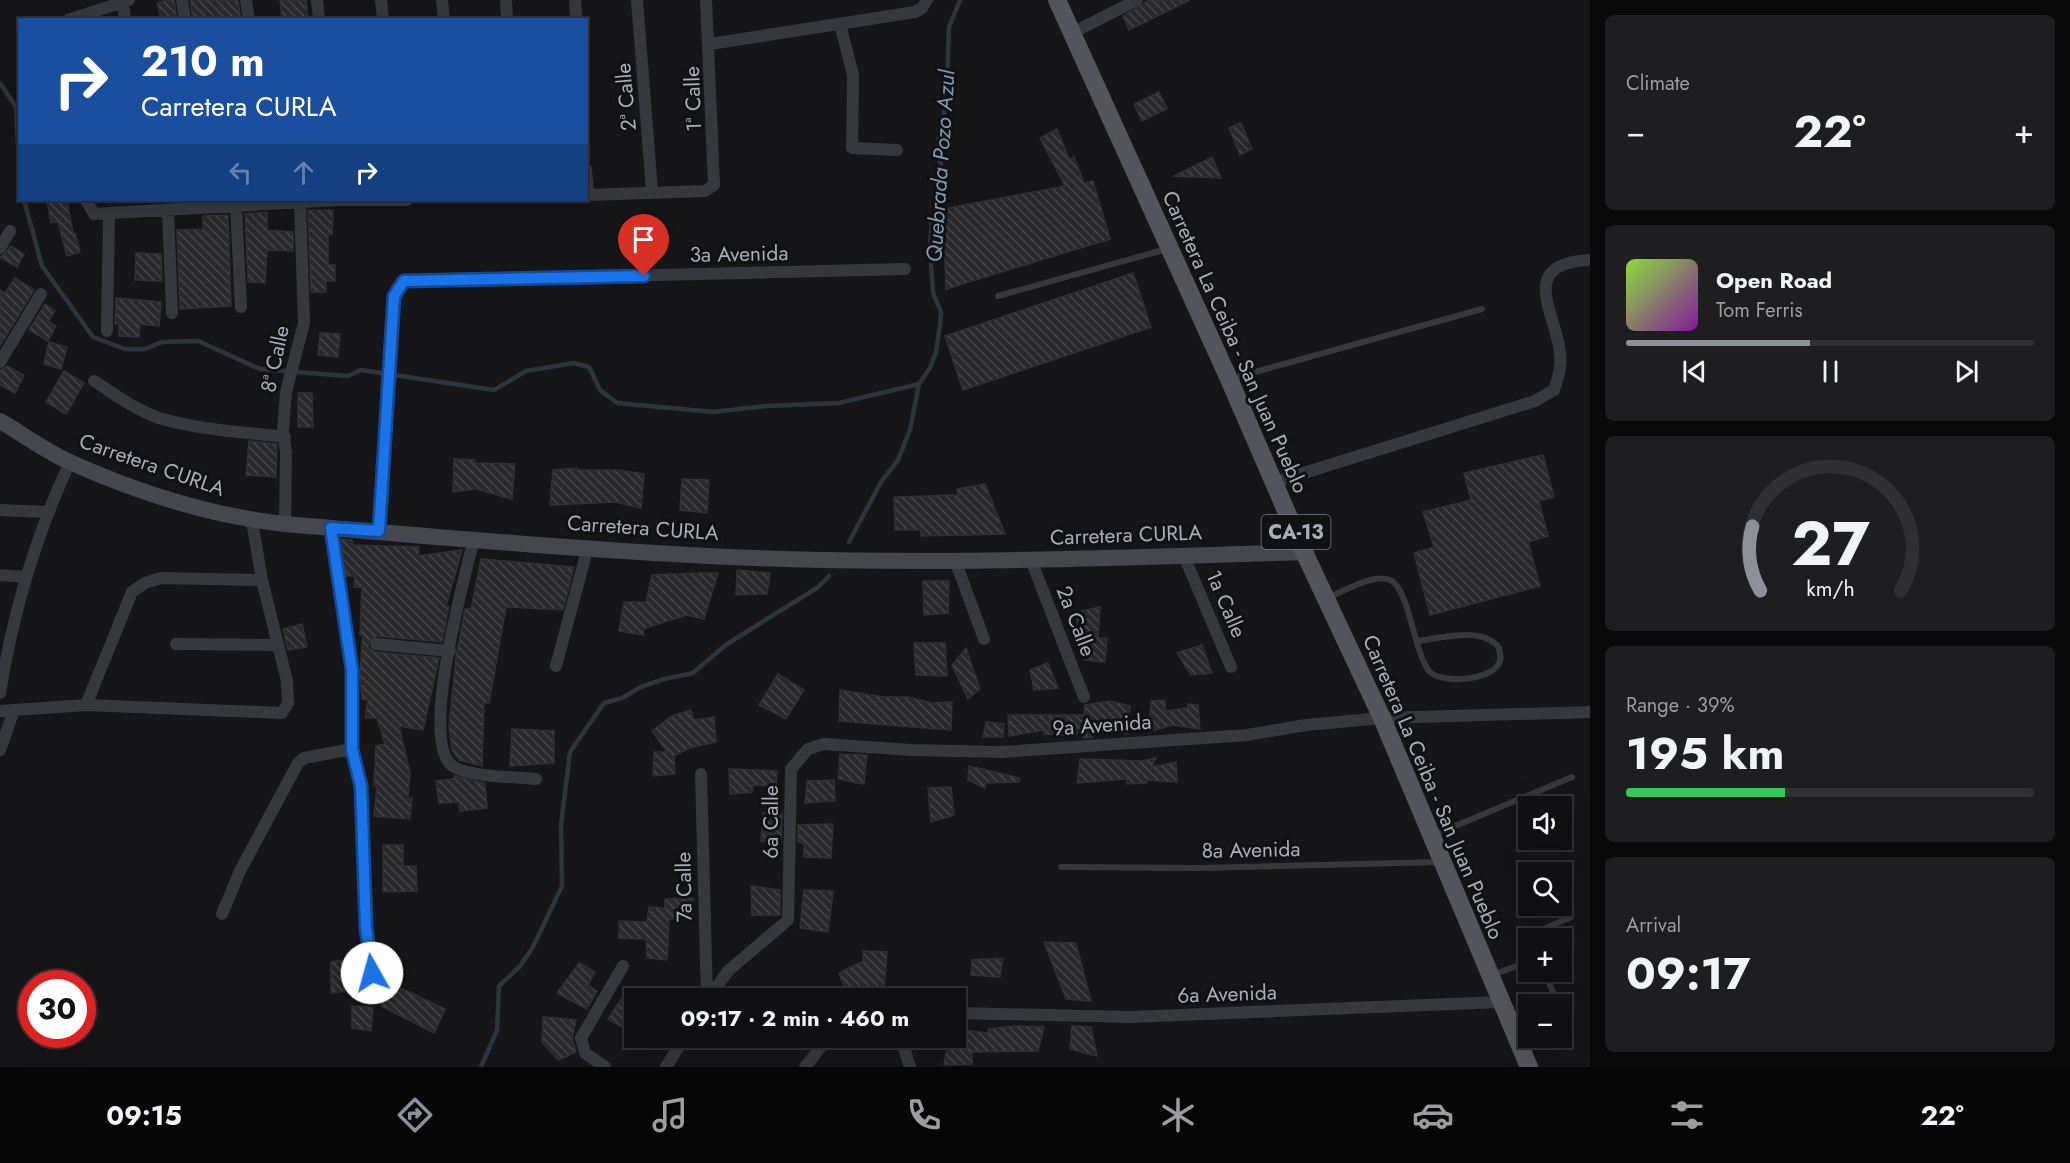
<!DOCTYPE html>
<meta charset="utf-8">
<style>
:root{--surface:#101012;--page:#1e1e20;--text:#f1f3f6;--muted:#9c9d9f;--line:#303032;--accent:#8c9099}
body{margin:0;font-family:Jost,sans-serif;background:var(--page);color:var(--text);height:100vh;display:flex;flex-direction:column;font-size:22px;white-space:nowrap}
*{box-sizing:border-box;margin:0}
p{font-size:20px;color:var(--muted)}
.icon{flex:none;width:33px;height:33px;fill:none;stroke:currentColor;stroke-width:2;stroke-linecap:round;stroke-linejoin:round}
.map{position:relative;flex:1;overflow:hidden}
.drawer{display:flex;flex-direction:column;gap:15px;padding:15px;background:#09090a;width:480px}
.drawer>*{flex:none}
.hud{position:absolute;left:18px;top:18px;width:570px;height:183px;border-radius:0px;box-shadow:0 6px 24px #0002,0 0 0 2px var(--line);background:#1a4fa0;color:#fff;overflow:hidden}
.controls{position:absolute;left:1518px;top:796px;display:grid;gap:12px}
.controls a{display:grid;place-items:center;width:54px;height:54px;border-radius:0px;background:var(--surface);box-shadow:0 6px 24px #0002,0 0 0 2px var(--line);font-size:30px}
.speed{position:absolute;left:18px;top:970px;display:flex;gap:12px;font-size:30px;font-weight:700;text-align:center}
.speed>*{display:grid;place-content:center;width:78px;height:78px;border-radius:50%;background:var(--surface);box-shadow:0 6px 24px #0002,0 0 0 2px var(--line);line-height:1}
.speed .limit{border:9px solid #d22;background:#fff;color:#111}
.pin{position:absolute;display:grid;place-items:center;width:51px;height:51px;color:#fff;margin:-62px -26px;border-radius:50% 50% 50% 0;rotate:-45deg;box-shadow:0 0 6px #0007}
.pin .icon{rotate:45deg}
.me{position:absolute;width:66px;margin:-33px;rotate:353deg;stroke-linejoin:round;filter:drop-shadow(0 0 4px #0008)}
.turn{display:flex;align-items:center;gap:21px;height:126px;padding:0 24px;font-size:27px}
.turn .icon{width:78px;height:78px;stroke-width:2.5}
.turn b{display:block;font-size:42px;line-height:51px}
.lanes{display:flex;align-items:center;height:57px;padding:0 24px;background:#0003;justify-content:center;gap:30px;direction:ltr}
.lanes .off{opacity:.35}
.big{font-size:45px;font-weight:700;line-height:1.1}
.drawer .card{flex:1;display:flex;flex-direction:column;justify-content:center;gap:9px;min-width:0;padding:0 21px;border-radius:9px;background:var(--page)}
.drawer .dial{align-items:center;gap:0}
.dial svg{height:156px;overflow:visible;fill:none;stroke:var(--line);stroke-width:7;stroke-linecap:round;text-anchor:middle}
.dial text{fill:var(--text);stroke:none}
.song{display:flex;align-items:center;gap:18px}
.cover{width:72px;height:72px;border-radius:9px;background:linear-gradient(135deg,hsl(90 70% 55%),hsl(290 70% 35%))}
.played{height:6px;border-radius:3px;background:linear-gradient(90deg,var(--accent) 45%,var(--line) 45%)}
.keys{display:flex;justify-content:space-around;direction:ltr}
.heat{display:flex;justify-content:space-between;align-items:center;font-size:33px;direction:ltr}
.charge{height:9px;border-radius:4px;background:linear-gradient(90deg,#34c759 39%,var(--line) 0)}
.trip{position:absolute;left:624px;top:988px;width:342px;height:60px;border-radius:0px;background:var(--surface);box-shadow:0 6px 24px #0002,0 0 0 2px var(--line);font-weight:700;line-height:60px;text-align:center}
.tab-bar{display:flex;height:96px;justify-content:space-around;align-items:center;background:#060607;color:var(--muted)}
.tab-bar .icon{width:42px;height:42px}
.tab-bar .active{color:var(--accent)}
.tab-bar b{font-size:27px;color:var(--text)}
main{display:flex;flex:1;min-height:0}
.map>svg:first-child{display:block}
</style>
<main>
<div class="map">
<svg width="1590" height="1067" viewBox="0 0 1590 1067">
<defs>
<pattern id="building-back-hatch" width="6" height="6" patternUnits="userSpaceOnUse" patternTransform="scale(1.5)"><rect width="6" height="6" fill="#29292c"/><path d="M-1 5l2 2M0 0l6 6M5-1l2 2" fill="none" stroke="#454548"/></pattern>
</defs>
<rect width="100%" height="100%" fill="#161618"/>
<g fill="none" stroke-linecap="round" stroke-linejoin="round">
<path stroke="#2c353c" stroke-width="4.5" d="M0,83L16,107L20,184
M24,200L42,266L93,337L125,349H145L162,342L198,341L260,369L348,376L361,370L494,390L526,371L574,363L589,367L600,390L617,403L713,412L766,406L839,403L919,384L930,368L936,352L940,325L941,312L933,293L930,249L932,220L939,200L942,175L938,144L940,127L946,107L949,27L960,0
M849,542L881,482L898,460L910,430L919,384
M481,1067L497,1030L499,986L520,966L533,947L562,886L561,825L570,752L604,703L622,698L641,687L664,679L693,673L727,644L817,588L829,576"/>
</g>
<path fill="url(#building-back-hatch)" stroke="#303034" stroke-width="1.5" d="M167,0H174L177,20H161L157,3Z
M190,0H238L241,20H193Z
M280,0H306L308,20H282Z
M1149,0H1190L1129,30L1123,16Z
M1159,92L1167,109L1142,121L1134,104Z
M1241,123L1252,149L1240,155L1229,128Z
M1057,129L1069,159L1074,157L1084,183L1093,181L1110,239L946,289L943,209L1065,186L1040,138Z
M1212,157L1221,178L1174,176Z
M47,200H67L73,234L75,233L80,252L67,256L58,222L51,223Z
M308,210H333L332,234H328V265H335V281H326V292H311Z
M267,212V230L293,232V251L267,250L265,283L248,282L245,214Z
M228,215L231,306L180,309L177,230L203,229V216Z
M11,246L24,254L17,267L0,258Z
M136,253L161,254L162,281L135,280Z
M1133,273L1151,327L963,390L945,336Z
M15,278L34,290L0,346V290L5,293Z
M116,298L161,302L159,326L140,324L139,337L119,336V324H115Z
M45,304L55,311L48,321L56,326L48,341L29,330Z
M320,333L340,334L338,357L318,355Z
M49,342L67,347L61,369L44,364Z
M7,366L24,375L15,393L0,385V370Z
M64,371L84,383L66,414L46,402Z
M298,393H312L313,427H298Z
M249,441L277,444L276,477L246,475Z
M1543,455L1554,497L1539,501L1548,536L1528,542L1540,586L1430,615L1414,553L1434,547L1423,512L1471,500L1464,473Z
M454,459L475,460V463L515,464L512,499L476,489L453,492Z
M577,468V470H618L644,474L641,508L615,502L550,505L553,470Z
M682,479L709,480L707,513L680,510Z
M985,484L1005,534L921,536V530H895L894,497L958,495L957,489Z
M341,539L352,540V545L419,547L418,556L462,550L446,606L449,607L442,642L377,636L368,643L369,648L375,652L439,658L423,730L399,726L410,773L408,798H412L410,819L374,816L377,787L374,786L376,746L385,744L377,718H365L368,700L362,699L360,674L363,635H360L362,587H354L355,576H346Z
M481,559L574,567L563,610L506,607L489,703H484L482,766L459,760L452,750L449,727L456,657L465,609H471Z
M737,570L770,573L767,594L736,595Z
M699,573H718L704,619L686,615L643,629L644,635L619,631L624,602H646L652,575Z
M923,581H949L948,613L924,615Z
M1100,607L1098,638H1107L1105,662L1084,660L1086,631L1078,628L1076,612Z
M302,624L307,647L288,650L283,629Z
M914,643H945L947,676L916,675Z
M1202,645L1212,673L1191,675L1177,653Z
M966,648L980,689L968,699L952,665Z
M1048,663L1058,688L1034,690L1030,670Z
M778,674L804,690L786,719L759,705Z
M840,690L883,697H908L932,703L952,702L951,730L839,721Z
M1165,700V711L1188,708V704L1198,705L1200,729L1172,725L1149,732L1151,701Z
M1111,701L1130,706L1128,734L1106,731L1094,721L1093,737L1083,738V735L1076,733V736L1044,734V730L1009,736L1008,715H1084L1085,705Z
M691,710L694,720L714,717L716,742L689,748L674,756L675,774L653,776L654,752H667L652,731L672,716Z
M986,722L1004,724L1003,737H983Z
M512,729L554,731V763L510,766Z
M840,754L867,755L864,784L838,779Z
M1156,758L1152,767L1176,762L1177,782L1147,780L1146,783L1127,784V779L1077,783L1080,759L1142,761Z
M969,766L1020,778L1019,782L985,783V788L968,780Z
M729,769L777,771L776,786L753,785L752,792L730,794Z
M454,776L485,783L487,808L460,811L459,802L439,803L436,781L454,779Z
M834,780L835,801L805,803L807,781Z
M951,787L954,815L931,822L928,788Z
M763,813H782L781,842L761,841Z
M833,824L831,858L804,857V843L798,842V825Z
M383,845H403V866H416L417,891L383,892Z
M751,886L780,890V915H752Z
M804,890L833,891L828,932L800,928Z
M693,898L692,918L669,919L667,960L647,958L646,939L619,938V921L647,922L649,907L665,908V899Z
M1044,942L1076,943L1091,1001L1066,999Z
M863,951L887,952L884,990L853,987L846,991L839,973L863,961Z
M361,958V989L331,993V962Z
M1003,958L1000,977L971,975L972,960Z
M579,963L595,972L588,985L597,991L587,1009L557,993Z
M390,983L445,1009L434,1033L381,1006Z
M621,999L634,1008V1034L608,1019Z
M352,1006L373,1007L371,1031L352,1028Z
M543,1017L576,1020L572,1039L576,1052L558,1060L542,1042Z
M1016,1026L1044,1027L1038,1051L972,1052V1064L944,1065L948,1038H956V1029L988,1033V1029Z
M1072,1026L1091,1027L1097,1056L1070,1049Z"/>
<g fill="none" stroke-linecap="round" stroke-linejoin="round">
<path stroke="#37383d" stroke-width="6" d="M998,296L1167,249
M1230,379L1482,309
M1329,597C1345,591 1373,573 1390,580C1410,589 1414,655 1430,672C1442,684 1489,680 1498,665C1502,659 1500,654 1499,648C1483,626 1441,638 1418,641
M1434,835L1572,777
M1061,867L1199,868L1439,862
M1532,939L1534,933L1571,917
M1545,972L1558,1005
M1492,975L1528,962
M1521,1046L1537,1038"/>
<path stroke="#37383d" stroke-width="12" d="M182,0L185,20
M246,0L249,20
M317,0L319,20
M381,0L383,20
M442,0L444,20
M506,0L507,20
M575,0L576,20
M637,0L652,191
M123,2L125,20
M68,20L129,0
M840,24L853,75L852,148L897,150
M1072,33L1137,0
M710,44L915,12L922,8L927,0
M586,169L588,194
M586,195L705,191L714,185L706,0
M86,200L94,214L338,200H407
M236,206L241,307
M168,210L172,313
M0,248L10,231
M107,331L109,213
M0,362L41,294
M94,381C115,394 135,410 159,418C199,430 243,432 285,437
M1275,482L1535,401L1554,390C1556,383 1559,375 1560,368C1566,322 1508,264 1590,260
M0,510L47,512
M285,524L286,452L283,430L286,392L304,323L300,203
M331,528L352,670V749L361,786L366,928L373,987
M379,531L394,296L404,281L905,269
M474,538C465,577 417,746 454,767C472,777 515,777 536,779
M1184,556L1231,667
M955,560L984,639
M1031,560L1084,697
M0,575L26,577
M176,644L278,645
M376,644L450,651
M556,666L588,547
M0,693C13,613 36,535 70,462
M86,705L132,592L145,583L161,578L262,580
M0,711L86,705L282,713L288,703L287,681L262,580L252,521
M0,750L14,710
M701,774L707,999
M222,914L240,871L298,763L304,758L352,749
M708,999L728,971L788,920L791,769L808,749L824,744L911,750L1002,752L1247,735L1306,725L1382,718L1590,712
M956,1013L1131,1017L1501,1002
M901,1038L910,1067
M605,1067L585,1053L581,1038L623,966
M666,1067L684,1038
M805,1067L828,1038"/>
<path stroke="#45474d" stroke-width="16" d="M0,421C24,435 47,452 72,463C139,493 212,516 285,524C414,535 544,547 673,554C883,567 1094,559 1304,552"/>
<path stroke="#53555c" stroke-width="18" d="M1057,0L1229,379L1304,552L1382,718L1529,1067"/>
</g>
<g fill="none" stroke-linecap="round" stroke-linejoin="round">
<defs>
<path id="route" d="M372,973L366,928L361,786L352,749V670L331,528L379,531L394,296L404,281L644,276"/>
</defs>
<use href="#route" stroke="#114b97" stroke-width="15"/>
<use href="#route" stroke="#1a73e8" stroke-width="10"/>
</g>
<g text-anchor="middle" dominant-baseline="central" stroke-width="6" stroke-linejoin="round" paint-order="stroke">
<rect fill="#111113" stroke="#7b7e86" stroke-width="1.5" x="1261.5" y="515" width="69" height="34" rx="4.5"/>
<g font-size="20" font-weight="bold" fill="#a8adb8">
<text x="1296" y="532">CA-13</text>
</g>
<g font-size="21" fill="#a8adb8" stroke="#111113">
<text transform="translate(626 97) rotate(-95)">2ª Calle</text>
<text transform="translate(693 99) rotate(-92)">1ª Calle</text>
<text transform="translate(739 254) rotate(-1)">3a Avenida</text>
<text transform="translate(1235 342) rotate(66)">Carretera La Ceiba - San Juan Pueblo</text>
<text transform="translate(275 359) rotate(-78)">8ª Calle</text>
<text transform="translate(152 465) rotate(19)">Carretera CURLA</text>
<text transform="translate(643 528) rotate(4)">Carretera CURLA</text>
<text transform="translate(1126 535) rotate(-2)">Carretera CURLA</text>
<text transform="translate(1226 604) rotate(67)">1a Calle</text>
<text transform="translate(1076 621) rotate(69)">2a Calle</text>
<text transform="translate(1102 725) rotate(-4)">9a Avenida</text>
<text transform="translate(1433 787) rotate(67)">Carretera La Ceiba - San Juan Pueblo</text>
<text transform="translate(771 822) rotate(-90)">6a Calle</text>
<text transform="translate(1251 850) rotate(-1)">8a Avenida</text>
<text transform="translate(684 887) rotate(-91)">7a Calle</text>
<text transform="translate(1227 994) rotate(-2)">6a Avenida</text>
</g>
<g font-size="22" font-style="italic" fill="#7f9bb3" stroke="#111113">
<text transform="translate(940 166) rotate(-86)">Quebrada Pozo Azul</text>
</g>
</g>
</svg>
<div class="controls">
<a><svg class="icon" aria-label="sound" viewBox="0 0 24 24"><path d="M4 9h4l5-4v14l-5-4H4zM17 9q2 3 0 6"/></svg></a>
<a><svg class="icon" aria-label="search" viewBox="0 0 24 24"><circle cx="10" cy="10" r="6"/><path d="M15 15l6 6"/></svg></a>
<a>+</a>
<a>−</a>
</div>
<div class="speed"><div class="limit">30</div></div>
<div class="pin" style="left:644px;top:276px;background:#d93025"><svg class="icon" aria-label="arrive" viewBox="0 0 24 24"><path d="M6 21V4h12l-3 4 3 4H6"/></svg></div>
<svg class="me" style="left:372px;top:973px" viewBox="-20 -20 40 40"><circle r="19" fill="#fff"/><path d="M0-13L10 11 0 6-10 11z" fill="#1a73e8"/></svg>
<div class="trip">09:17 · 2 min · 460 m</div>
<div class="hud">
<div class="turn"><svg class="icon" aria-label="right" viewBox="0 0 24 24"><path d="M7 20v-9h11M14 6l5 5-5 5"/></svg><div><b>210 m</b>Carretera CURLA</div></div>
<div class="lanes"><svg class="icon off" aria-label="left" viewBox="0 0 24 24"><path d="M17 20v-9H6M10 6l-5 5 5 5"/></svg><svg class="icon off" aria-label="ahead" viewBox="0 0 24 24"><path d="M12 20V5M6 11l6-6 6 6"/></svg><svg class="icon" aria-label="right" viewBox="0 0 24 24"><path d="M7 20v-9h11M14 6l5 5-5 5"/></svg></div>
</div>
</div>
<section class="drawer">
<div class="card"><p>Climate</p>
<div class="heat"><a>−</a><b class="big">22°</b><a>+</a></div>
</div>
<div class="card">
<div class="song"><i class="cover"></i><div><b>Open Road</b><p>Tom Ferris</p></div></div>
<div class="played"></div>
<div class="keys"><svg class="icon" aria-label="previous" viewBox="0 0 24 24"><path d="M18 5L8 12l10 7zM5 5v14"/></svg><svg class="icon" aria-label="pause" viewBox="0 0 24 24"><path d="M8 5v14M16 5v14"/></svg><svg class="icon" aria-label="next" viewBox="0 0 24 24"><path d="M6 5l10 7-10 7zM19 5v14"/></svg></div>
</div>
<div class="card dial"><svg viewBox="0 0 100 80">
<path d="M14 69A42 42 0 1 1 86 69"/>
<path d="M14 69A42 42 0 0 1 10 36" stroke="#8c9099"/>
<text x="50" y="56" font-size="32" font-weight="700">27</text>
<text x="50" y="72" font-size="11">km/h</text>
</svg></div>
<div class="card"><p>Range · 39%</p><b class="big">195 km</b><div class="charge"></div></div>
<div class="card"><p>Arrival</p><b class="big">09:17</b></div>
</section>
</main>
<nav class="tab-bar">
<b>09:15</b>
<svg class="icon active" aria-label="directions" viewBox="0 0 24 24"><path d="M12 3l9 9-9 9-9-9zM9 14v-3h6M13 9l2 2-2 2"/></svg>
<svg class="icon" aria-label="music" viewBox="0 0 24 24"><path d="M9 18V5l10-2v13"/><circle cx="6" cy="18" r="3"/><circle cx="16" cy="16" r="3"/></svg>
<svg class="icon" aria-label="phone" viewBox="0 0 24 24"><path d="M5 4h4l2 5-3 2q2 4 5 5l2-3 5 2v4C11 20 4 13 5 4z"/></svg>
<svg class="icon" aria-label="climate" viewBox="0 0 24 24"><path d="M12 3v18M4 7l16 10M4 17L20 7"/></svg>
<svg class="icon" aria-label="car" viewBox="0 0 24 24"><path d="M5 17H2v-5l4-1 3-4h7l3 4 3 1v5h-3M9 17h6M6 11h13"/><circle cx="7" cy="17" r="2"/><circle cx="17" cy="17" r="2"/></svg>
<svg class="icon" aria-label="filters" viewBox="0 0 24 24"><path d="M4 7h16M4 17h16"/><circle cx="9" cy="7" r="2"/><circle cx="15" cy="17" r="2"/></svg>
<b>22°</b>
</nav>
